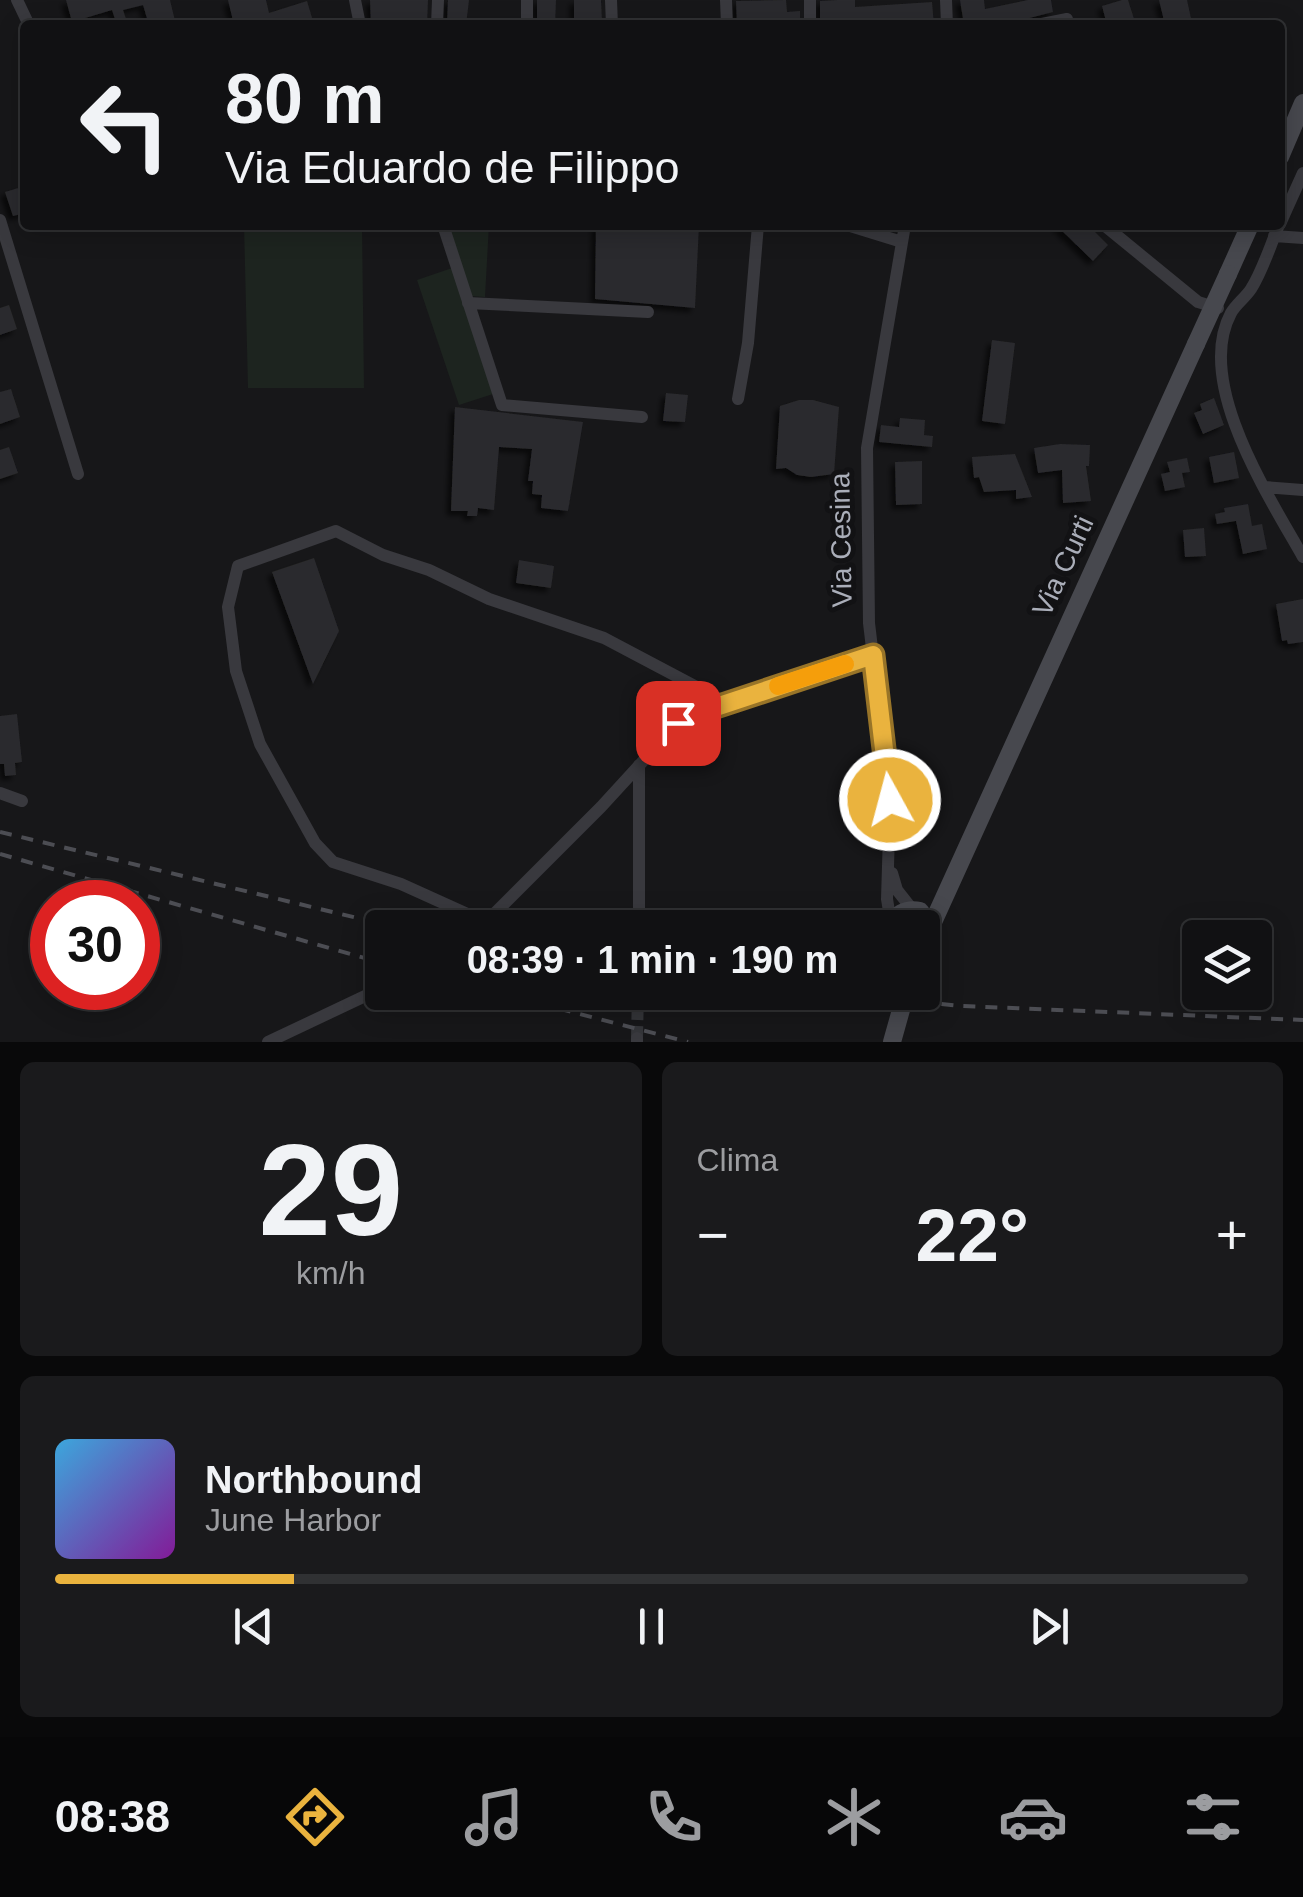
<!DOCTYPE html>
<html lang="it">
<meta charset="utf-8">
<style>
:root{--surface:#111113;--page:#1a1a1c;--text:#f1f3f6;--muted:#9c9da0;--line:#303133;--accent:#eab33e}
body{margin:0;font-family:Helvetica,sans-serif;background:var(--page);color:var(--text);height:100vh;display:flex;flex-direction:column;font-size:38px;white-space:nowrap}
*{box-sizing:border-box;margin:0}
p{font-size:32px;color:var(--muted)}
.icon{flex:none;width:55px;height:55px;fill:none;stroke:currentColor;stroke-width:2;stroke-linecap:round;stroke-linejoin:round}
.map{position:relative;height:1042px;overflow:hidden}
.sheet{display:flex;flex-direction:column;gap:20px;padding:20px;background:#09090a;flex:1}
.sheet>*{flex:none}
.guide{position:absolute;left:20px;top:20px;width:1265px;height:210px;border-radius:10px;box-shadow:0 5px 25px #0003,0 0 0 2px var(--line);background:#111113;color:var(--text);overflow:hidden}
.controls{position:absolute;left:1182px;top:920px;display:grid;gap:20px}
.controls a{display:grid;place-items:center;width:90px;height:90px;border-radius:10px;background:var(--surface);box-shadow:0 5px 25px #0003,0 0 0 2px var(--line);font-size:50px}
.speed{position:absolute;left:30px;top:880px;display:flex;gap:20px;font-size:50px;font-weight:700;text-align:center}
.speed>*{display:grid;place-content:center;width:130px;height:130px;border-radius:50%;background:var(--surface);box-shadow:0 5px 25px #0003,0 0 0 2px var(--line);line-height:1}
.speed .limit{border:15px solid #d22;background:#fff;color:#111}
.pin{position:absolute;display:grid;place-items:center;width:85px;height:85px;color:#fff;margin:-42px;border-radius:20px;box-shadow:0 5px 15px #0006}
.me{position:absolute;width:110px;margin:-55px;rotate:353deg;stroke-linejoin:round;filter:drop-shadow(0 0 8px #0008)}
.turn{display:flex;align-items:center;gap:35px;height:210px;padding:0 40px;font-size:45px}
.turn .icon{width:130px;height:130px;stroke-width:2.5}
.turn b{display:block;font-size:70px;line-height:85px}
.big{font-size:75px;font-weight:800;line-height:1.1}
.sheet .tile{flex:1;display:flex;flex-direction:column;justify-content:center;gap:15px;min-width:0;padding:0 35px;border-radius:15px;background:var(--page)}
.sheet .dial{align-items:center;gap:0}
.dial b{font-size:130px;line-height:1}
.song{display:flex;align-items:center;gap:30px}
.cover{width:120px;height:120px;border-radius:15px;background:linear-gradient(135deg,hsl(200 70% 55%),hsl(290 70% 35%))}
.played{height:10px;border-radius:5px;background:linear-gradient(90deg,var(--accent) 20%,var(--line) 20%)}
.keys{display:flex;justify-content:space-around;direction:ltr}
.heat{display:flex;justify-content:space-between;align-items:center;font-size:55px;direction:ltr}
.sheet .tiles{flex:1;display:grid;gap:20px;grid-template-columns:1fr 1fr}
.tile:last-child{grid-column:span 2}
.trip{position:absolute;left:365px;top:910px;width:575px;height:100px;border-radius:10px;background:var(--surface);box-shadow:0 5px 25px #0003,0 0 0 2px var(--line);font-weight:800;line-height:100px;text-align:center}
.tab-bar{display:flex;height:160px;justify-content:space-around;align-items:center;background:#070708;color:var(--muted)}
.tab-bar .icon{width:70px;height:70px}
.tab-bar .active{color:var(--accent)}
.tab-bar b{font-size:45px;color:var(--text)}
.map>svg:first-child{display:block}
</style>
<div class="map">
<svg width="1303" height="1042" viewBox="0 0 1303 1042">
<defs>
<filter id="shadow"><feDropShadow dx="-4.5" dy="4.5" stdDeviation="2.5" flood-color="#0009"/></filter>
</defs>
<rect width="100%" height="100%" fill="#171719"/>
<path fill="#1d241f" d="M244,225H362L364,388H248Z
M448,225H489L485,297L470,296Z
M452,268L493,394L459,405L417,280Z"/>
<path fill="#2a2a2d" filter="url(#shadow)" d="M66,0H170L176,25H149L143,5L123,10L128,25H117L112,10L72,22Z
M228,0H266L269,13L307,1L313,21L298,25H234Z
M370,0H428L427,25H371Z
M448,0H469L466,25H447Z
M537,0H556L555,25H537Z
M574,0H601L602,22L574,23Z
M786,0L787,12L800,11V25H737L736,1Z
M838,0H855V7L932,2L934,25H820V1Z
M960,0H984L985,9L1028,0H1051L1053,12L1002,25H964Z
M1122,0H1128L1136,25H1107L1102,6Z
M1159,0H1187L1192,23L1165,25Z
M25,186V213L13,216L5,192Z
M596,225H699L695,308L595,299Z
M1056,225H1088L1108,245L1093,261Z
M9,305L17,329L0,335V308Z
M992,340L1015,343L1005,424L982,421Z
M11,389L20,417L0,424V392Z
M666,393L688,395L685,422L663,421Z
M1214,398L1224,425L1203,434L1194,413L1202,410L1200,404Z
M799,400H813L839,407L834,474L811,477L797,475L786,468L776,469L780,406Z
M455,407L583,422L568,511L541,508L542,495L532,494L533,481H528L532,449L499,447L494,510L478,508L477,516H467L468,511H451Z
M900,418L925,420L924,435L933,436L932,447L879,442L881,425L899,427Z
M1060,444L1090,445L1089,466H1086L1091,501L1063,503L1062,470L1038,473L1034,448Z
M9,447L18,473L0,479V450Z
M1234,452L1239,478L1214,483L1209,457Z
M1015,454L1032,497L1016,499V490L984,492L979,477L974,478L972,457Z
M1187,458L1190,472L1182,473L1185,487L1165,491L1161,474L1170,472L1167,462Z
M922,461V504L896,505L895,462Z
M1248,504L1252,526L1262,524L1267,549L1243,554L1236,521L1217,524L1215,514L1225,512L1224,508Z
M1204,528L1206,556L1185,557L1183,530Z
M314,558L339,631L313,684L272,572Z
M519,560L554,566L551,588L516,583Z
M1303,599V642L1288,644L1287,640L1282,641L1276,604Z
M17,714L22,762L15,763L16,775L5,776L4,764H0V716Z"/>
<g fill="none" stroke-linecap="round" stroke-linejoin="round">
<path stroke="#343539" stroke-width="12" stroke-dasharray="12 6" stroke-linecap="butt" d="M637,1038L638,992"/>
<path stroke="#39393e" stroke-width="12" d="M17,0L29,25
M355,0L360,25
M611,0L612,25
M726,0L727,25
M810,0V25
M946,0L947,25
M437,25L438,0
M527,25V0
M1037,25L1067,19
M0,220L78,474
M1280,224L1303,173
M443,225L502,405L642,417
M847,225L902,242
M1104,225L1198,302L1218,308
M1279,225C1270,246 1263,270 1251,289C1245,298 1236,304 1231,313C1194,382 1268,495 1303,557
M1274,236L1303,238
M468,303L648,312
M738,399L748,343L758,225
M1264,487L1303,490
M639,765V928
M0,793L22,801
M892,873L897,890L912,909
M485,922L401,884L333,862L315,843L260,744L236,671L228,607L238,566L336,531L383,555L429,570L489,599L604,638L727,703
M891,924L887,899L890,800L869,623L867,448L905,225
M480,928L601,807L678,723L713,708L873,655
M637,1038V1042
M268,1042L382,988"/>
<path stroke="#47484e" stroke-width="18" d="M1280,157L1303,103
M1228,274L1250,225
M890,928C893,914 907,908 920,911L929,924L922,950
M929,931L1196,344
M892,1042L906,992"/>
<path stroke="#4c4d53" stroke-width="4" stroke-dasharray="12 10" stroke-linecap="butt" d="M0,832L399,928
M0,854L382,963
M495,992L688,1042
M810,992L962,1006L1303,1020"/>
<path stroke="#47484e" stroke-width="18" d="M1196,344L1228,274"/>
</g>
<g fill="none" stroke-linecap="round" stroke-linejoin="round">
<defs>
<path id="route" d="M678,723L713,708L873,655L890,800"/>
</defs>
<use href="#route" stroke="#987428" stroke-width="25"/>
<use href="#route" stroke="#eab33e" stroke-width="18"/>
<path stroke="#f59e0b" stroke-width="18" d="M778,686L845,664"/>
</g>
<g text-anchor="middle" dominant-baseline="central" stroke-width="10" stroke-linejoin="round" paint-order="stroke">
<g font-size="28" fill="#aaaeb9" stroke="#121214">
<text transform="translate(841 540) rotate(-91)">Via Cesina</text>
<text transform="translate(1063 566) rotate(-65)">Via Curti</text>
</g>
</g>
</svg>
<div class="controls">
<a><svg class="icon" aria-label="layers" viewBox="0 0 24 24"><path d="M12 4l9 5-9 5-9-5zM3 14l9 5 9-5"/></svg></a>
</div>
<div class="speed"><div class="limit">30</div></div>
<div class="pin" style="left:678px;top:723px;background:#d93025"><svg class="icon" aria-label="arrive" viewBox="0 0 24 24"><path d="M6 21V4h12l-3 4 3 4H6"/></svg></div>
<svg class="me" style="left:890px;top:800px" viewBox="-20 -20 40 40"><circle r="17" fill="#eab33e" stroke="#fff" stroke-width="3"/><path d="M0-11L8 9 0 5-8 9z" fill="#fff"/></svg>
<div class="trip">08:39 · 1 min · 190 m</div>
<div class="guide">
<div class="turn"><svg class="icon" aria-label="left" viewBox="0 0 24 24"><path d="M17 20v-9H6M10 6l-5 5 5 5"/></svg><div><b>80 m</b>Via Eduardo de Filippo</div></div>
</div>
</div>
<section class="sheet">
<div class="tiles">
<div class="tile dial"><b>29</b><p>km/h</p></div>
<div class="tile"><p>Clima</p>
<div class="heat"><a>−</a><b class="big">22°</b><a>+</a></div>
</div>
<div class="tile">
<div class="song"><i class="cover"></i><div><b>Northbound</b><p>June Harbor</p></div></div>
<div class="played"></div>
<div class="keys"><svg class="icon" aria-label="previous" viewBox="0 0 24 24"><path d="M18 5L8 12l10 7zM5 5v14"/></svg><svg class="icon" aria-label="pause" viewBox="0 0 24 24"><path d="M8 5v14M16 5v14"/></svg><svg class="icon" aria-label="next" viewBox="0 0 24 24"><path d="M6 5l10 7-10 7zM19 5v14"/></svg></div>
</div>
</div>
</section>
<nav class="tab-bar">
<b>08:38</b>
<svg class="icon active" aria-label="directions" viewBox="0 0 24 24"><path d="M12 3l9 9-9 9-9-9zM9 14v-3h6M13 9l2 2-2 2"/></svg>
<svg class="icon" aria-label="music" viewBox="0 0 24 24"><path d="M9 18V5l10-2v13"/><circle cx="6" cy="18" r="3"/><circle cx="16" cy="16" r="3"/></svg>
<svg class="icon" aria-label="phone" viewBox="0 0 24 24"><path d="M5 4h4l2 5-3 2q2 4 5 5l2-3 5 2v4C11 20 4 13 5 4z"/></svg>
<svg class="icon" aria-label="climate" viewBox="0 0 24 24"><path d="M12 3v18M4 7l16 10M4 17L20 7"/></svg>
<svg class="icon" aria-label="car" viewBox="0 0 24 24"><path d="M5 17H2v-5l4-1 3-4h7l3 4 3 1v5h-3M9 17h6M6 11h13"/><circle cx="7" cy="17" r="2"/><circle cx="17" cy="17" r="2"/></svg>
<svg class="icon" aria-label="filters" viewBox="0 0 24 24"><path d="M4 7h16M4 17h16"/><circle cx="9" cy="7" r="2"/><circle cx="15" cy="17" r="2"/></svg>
</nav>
